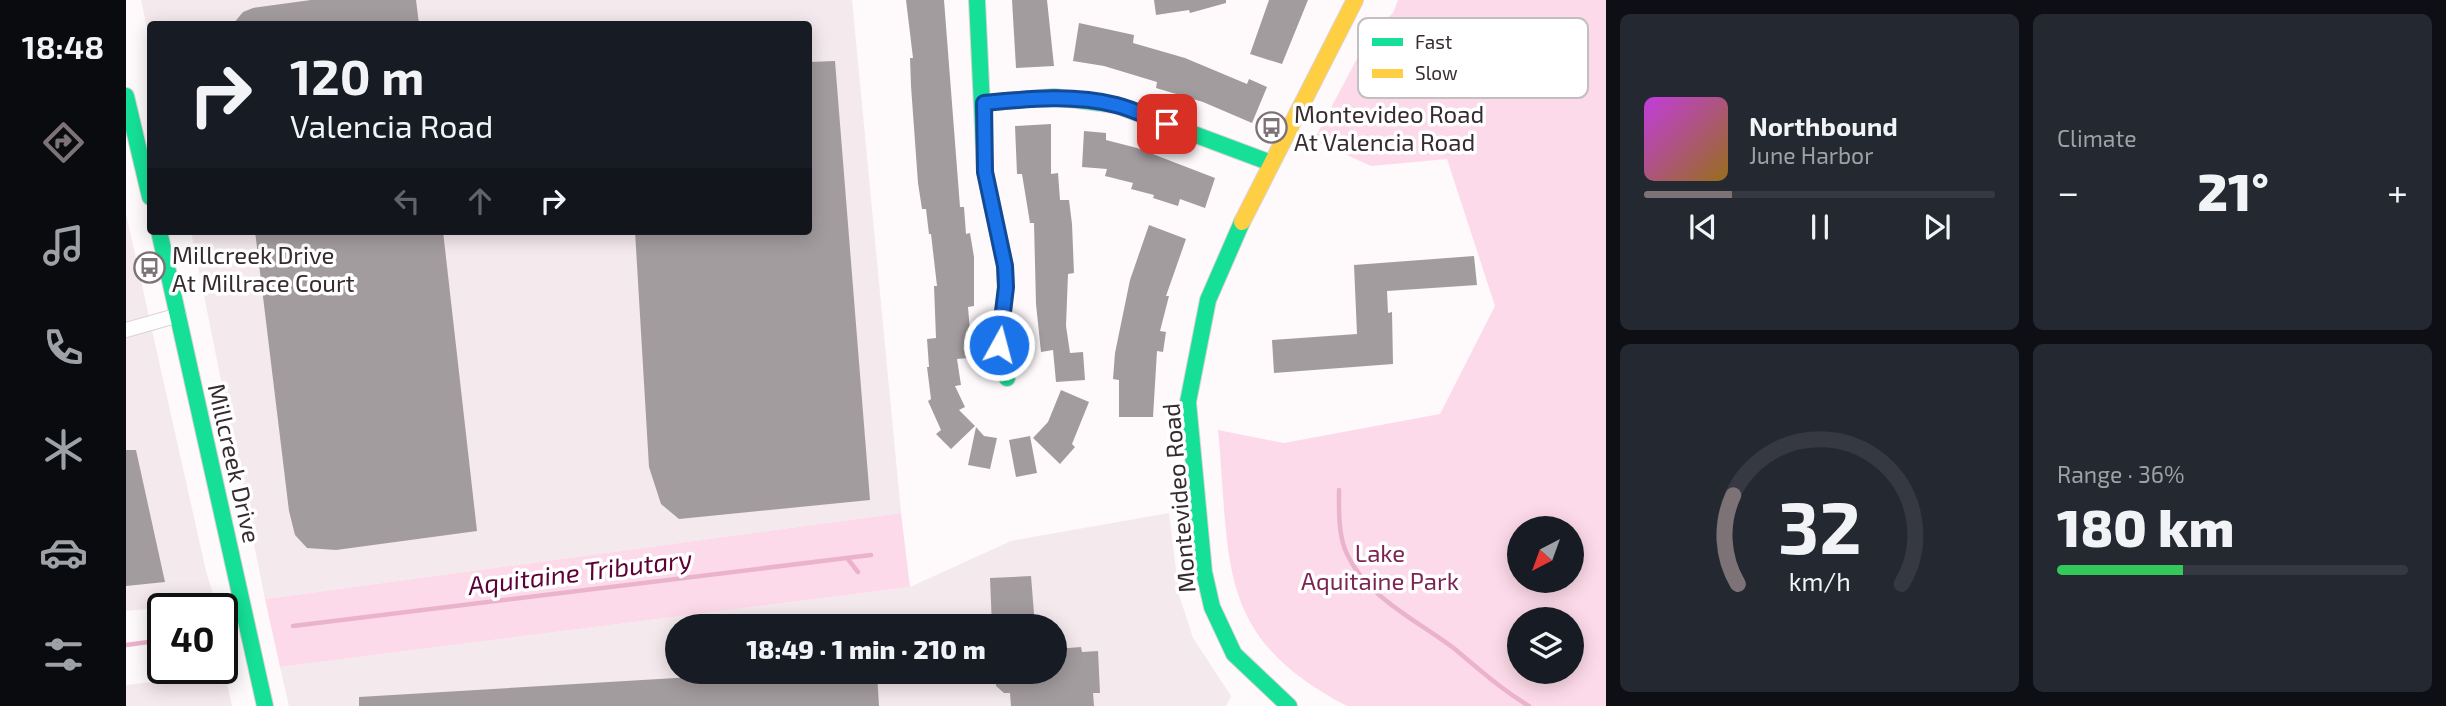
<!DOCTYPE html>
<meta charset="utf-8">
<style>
:root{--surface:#171b24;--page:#242831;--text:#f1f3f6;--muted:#9ea1a6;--line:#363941;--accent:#7d7377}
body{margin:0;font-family:"Exo 2",sans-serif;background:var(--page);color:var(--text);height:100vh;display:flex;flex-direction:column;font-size:26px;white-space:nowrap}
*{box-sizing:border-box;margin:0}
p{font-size:23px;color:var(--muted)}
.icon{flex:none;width:38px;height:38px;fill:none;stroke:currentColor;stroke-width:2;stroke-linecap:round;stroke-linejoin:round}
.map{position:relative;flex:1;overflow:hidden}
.details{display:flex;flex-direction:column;gap:14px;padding:14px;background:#0d0f14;width:840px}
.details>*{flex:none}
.hud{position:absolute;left:21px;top:21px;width:665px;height:214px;border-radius:7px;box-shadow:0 4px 18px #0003;background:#171b24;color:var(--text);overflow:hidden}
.needle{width:46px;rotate:221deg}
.fabs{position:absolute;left:1381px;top:516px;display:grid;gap:14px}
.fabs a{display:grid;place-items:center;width:77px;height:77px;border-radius:50%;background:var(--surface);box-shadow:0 4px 18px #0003;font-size:35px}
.speed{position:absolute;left:21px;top:593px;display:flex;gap:14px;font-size:35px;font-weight:700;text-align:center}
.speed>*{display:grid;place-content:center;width:91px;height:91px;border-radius:50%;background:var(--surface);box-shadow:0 4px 18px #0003;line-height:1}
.speed .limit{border:4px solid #111;border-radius:10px;background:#fff;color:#111}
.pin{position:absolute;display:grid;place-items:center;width:60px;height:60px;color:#fff;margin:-30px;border-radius:14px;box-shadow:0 4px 10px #0006}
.me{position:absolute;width:77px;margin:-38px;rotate:7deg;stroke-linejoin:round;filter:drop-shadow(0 0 5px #0008)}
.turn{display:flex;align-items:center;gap:24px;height:147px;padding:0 28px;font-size:32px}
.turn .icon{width:91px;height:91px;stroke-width:2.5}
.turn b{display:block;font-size:49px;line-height:60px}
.lanes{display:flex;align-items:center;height:66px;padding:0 28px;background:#0003;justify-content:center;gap:35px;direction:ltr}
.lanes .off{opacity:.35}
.big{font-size:52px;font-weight:800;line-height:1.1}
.details .widget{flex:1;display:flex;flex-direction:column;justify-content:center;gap:10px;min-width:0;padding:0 24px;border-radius:10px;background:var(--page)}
.details .dial{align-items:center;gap:0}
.dial svg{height:182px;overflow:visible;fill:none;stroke:var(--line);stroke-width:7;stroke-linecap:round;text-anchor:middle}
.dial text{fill:var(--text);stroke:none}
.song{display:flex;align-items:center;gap:21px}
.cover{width:84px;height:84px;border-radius:10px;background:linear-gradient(135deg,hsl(290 70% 55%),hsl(40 70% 35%))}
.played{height:7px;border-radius:4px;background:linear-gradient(90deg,var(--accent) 25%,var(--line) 25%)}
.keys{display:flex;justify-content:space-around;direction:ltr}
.heat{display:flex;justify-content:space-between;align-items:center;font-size:38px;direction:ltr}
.charge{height:10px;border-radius:5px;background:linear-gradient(90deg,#34c759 36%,var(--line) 0)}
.details .tiles{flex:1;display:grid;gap:14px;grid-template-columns:repeat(2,1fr)}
.trip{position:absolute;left:539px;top:614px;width:402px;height:70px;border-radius:35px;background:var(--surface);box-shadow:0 4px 18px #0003;font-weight:800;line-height:70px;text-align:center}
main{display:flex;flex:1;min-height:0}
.menu{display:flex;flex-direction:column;width:126px;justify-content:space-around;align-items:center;background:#090b0e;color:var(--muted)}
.menu .icon{width:49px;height:49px}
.menu .active{color:var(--accent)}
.menu b{font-size:32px;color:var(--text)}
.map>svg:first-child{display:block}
</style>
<main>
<nav class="menu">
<b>18:48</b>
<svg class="icon active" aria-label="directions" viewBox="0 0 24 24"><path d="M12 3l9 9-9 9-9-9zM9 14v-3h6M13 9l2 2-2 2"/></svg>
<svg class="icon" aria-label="music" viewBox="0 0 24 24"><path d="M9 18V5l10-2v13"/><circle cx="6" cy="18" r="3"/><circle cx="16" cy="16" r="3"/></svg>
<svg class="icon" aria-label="phone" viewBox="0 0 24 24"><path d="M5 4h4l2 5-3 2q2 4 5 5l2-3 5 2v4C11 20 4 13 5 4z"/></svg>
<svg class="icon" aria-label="climate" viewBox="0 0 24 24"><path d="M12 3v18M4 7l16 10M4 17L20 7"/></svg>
<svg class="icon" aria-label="car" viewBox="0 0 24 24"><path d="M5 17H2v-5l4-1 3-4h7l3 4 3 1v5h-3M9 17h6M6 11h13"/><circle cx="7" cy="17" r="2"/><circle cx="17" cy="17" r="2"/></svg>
<svg class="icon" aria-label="filters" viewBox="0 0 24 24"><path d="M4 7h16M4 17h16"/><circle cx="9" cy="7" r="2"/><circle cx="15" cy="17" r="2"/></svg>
</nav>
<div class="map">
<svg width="1480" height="706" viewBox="0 0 1480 706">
<rect width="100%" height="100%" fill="#fef9fb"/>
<path fill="#f4e9ed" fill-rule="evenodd" d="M15,0H726L775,513L139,599L65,231H682V24H24V43Z
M0,214L80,571L90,603L0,611Z
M1043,513L1053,595L1067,638L1105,696L1100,706H163L154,667L784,587L885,541ZM551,626H929V672H551Z
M99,674L106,706H0V685Z"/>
<path fill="#fddae9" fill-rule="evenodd" d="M1272,0H1480V706H1221C1087,637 1105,561 1092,430L1158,443L1314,414L1369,306L1321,159L1245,166L1188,140L1244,34L1267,13ZM1393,528H1446V581H1393ZM1393,620H1446V672H1393Z
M775,513L784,587L154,667L139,599Z"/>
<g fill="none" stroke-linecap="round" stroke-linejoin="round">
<path stroke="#eab3cb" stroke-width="4.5" d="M1213,490C1213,511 1212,535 1221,554C1241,598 1294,622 1330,650C1354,670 1376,690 1403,706
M721,558L732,572
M167,626L745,555
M0,645L37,640"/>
</g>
<path fill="#a39c9f" d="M185,0H290L293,24H107L117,12L127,8Z
M780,0H818L834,207H838L840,234L844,233L848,257V306L842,307L844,332H840L842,358L831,359L835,385L829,386L839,407L833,410L849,426L825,449L810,434L815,430L802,401L805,399L801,367H803L801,339L810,338L808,286H811L805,234H803L800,209H796L792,183L785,86L784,58H787Z
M886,0H921L928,66L890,68Z
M1028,0H1100V3L1064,13L1063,10L1030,15Z
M1143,0H1182L1156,64L1124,54Z
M953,23L1008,35L1007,43L1059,58L1121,84L1123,79L1141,87L1126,123L1077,102L1030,88L1031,82L978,66L947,61Z
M709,61L744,500L553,519L535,504L523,467L509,231H682V62Z
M925,124V174L932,173L934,200H943L946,224L948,273L942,274L940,326L944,353L957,352L959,380L930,382L927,350L915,352L910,304L908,223H904L896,174H891L889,126Z
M958,131L980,133V140L1011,148L1089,178L1079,208L1054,199L1052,206L1027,198L1028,195L1005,189L1007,183L979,176L981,169L956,167Z
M1023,225L1060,239L1040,296H1043L1034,331L1040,332L1037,352L1031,351L1027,417H993V380L987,379L989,353L1004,280Z
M129,231H317L351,531L210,550L181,548L169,535L163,511Z
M1348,256L1351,285L1261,291L1262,313L1266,312L1267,364L1148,373L1146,340L1231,334L1228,265Z
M935,390L963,402L946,444L949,447L934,464L907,438L922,422Z
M850,427L858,436L871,438L864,469L842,465Z
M904,436L911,473L890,477L883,440Z
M0,450H10L39,582L0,586Z
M905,576L909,626H866L864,578Z
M955,647L956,652L972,651L974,693H967L968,706H885L884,693H878L870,686L869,672H929V649Z
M650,672H751L753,706H233V697Z"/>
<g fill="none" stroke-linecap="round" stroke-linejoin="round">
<defs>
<path id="street" d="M0,330L53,315"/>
<path id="fast" d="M851,0L859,171L879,266L880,287L873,345L881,378
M0,96L24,197
M858,103L928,97L990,105L1145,163
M1116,222L1082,300L1062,402L1078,572L1086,607L1108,654L1163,706
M33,231L139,706"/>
<path id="slow" d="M1116,222L1229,0"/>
</defs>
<use href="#street" stroke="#dbd2d6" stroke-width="16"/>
<use href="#fast" stroke="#dbd2d6" stroke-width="18"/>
<use href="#slow" stroke="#dbd2d6" stroke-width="18"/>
<use href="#street" stroke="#fffefe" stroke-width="14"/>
<use href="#fast" stroke="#16e098" stroke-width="16"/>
<use href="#slow" stroke="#ffcf43" stroke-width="16"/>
</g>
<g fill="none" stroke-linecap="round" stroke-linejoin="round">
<defs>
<path id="route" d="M873,345L880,287L879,266L859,172L858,103C901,99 947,94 990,105C1007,109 1024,118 1041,124"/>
</defs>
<use href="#route" stroke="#114b97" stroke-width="18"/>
<use href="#route" stroke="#1a73e8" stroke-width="12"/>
</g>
<defs>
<symbol id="bus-ring" viewBox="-11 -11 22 22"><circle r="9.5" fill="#fff" stroke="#7d7377" stroke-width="1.5"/><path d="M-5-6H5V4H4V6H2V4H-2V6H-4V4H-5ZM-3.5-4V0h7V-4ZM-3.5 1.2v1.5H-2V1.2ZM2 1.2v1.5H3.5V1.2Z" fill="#7d7377"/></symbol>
</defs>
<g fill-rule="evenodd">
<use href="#bus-ring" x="1128" y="110" width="35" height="35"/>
<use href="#bus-ring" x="6" y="250" width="35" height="35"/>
</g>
<g text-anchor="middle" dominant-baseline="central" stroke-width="7" stroke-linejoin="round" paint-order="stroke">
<g font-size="24" fill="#372b30" stroke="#fff" text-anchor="start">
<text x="1168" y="113">Montevideo Road<tspan x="1168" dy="28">At Valencia Road</tspan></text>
<text x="46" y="254">Millcreek Drive<tspan x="46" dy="28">At Millrace Court</tspan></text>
</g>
<g font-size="24" fill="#372b30" stroke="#fff">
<text transform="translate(109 463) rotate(77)">Millcreek Drive</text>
<text transform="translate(1052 498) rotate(-95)">Montevideo Road</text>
</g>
<g font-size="24" fill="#7c2553" stroke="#fff">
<text x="1254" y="552">Lake<tspan x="1254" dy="28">Aquitaine Park</tspan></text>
</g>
<g font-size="26" font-style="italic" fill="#5d0138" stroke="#fff">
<text transform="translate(454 571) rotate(-7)">Aquitaine Tributary</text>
</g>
</g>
<rect x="1232" y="18" width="230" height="80" rx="10" fill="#fff" stroke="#c3bfc1" stroke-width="2"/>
<rect x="1246" y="38" width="31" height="8" fill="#16e098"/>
<rect x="1246" y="69" width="31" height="9" fill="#ffcf43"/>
<g font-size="19" fill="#372b30">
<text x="1289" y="49">Fast</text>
<text x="1289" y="80">Slow</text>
</g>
</svg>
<div class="fabs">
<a><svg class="needle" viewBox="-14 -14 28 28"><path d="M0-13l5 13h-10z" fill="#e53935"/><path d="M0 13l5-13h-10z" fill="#9ea1a6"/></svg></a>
<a><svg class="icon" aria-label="layers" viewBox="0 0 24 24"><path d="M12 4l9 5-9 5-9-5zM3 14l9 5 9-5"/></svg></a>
</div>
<div class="speed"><div class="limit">40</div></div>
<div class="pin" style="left:1041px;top:124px;background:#d93025"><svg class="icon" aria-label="arrive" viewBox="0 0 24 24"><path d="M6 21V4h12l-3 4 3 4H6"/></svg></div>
<svg class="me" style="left:873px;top:345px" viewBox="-20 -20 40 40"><circle r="17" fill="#1a73e8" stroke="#fff" stroke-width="3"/><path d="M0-11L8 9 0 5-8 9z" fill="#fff"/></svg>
<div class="trip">18:49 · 1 min · 210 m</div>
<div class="hud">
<div class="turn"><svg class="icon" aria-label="right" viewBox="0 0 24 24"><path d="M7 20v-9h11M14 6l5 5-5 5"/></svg><div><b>120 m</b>Valencia Road</div></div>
<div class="lanes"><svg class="icon off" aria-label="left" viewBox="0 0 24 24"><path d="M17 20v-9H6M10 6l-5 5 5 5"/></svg><svg class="icon off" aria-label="ahead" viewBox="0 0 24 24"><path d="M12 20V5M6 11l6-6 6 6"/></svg><svg class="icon" aria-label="right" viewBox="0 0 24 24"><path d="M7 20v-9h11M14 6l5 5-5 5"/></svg></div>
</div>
</div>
<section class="details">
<div class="tiles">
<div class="widget">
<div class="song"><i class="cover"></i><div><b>Northbound</b><p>June Harbor</p></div></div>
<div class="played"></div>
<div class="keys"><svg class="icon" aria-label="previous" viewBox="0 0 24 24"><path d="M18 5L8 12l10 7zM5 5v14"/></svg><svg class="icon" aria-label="pause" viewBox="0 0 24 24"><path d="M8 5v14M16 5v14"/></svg><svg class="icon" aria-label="next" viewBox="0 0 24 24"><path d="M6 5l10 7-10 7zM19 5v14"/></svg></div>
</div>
<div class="widget"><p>Climate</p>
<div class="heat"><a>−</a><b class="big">21°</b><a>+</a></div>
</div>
<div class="widget dial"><svg viewBox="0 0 100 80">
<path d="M14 69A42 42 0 1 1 86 69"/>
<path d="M14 69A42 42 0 0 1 12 30" stroke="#7d7377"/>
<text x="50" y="56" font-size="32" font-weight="700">32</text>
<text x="50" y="72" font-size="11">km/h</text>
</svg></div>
<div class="widget"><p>Range · 36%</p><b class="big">180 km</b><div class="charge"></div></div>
</div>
</section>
</main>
